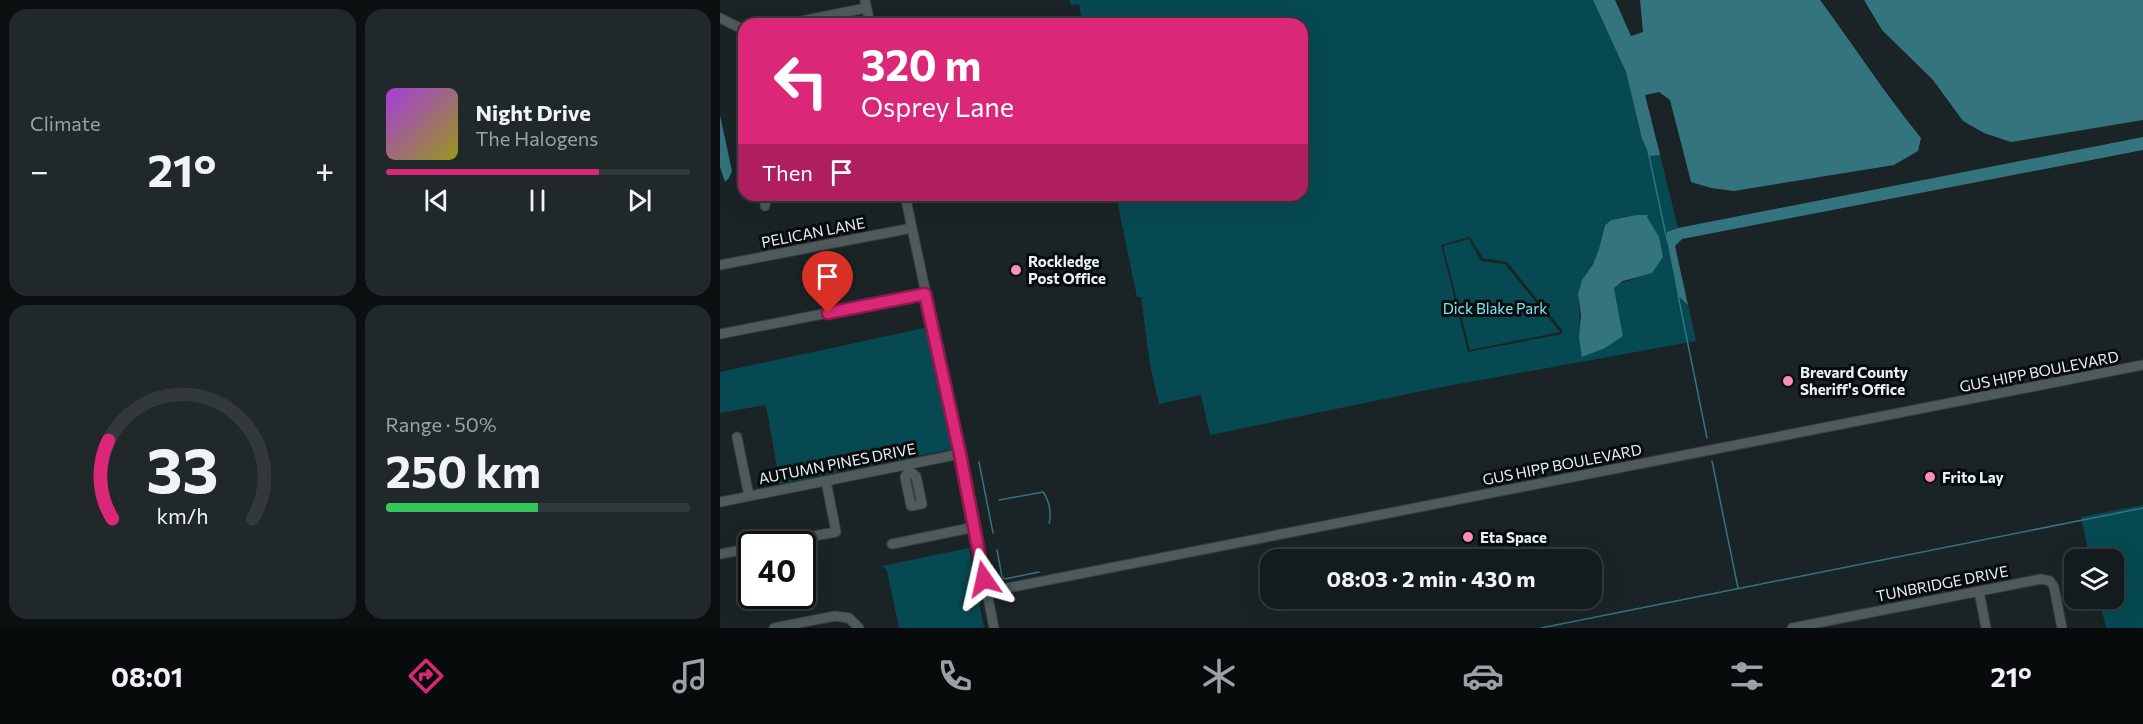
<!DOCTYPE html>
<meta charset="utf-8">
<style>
:root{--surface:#141b1c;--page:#212829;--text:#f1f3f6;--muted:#9da1a3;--line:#33393b;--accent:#db2777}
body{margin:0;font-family:Commissioner,sans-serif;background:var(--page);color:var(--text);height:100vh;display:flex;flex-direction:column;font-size:22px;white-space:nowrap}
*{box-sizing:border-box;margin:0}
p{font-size:20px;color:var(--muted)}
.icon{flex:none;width:33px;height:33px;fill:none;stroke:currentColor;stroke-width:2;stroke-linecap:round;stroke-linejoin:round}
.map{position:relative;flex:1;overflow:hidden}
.drawer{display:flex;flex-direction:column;gap:9px;padding:9px;background:#0b0f0f;width:720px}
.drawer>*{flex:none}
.hud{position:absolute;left:18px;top:18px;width:570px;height:183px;border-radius:18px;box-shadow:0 6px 24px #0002,0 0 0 2px var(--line);background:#db2777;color:#fff;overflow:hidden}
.controls{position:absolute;left:1344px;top:549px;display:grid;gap:12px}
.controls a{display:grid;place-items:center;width:60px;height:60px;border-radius:12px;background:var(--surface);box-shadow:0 6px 24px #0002,0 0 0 2px var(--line);font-size:30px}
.speed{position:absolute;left:18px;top:531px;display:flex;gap:12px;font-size:30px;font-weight:700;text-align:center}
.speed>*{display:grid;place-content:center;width:78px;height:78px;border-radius:50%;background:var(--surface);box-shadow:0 6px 24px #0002,0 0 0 2px var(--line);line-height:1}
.speed .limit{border:3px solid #111;border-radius:9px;background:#fff;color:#111}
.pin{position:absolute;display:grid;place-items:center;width:51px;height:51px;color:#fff;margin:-62px -26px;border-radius:50% 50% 50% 0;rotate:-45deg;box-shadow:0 0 6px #0007}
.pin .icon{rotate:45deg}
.me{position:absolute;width:66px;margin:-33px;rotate:349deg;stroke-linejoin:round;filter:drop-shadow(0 0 4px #0008)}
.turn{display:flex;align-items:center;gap:21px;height:126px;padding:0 24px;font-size:27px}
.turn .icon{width:78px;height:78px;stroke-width:2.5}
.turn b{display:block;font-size:42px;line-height:51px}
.then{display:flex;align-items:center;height:57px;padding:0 24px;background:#0003;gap:12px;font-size:22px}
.big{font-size:45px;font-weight:700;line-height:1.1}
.drawer .tile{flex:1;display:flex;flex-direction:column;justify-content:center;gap:9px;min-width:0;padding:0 21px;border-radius:18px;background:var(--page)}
.drawer .dial{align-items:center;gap:0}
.dial svg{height:156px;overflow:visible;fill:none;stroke:var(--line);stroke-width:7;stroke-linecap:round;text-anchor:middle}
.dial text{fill:var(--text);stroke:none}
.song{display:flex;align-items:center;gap:18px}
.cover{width:72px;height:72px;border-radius:9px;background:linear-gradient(135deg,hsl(280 70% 55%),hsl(60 70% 35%))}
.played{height:6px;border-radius:3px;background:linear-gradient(90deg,var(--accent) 70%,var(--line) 70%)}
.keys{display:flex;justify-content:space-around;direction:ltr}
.heat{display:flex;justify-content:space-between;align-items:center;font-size:33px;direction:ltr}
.charge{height:9px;border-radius:4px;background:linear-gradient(90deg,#34c759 50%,var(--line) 0)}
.drawer .tiles{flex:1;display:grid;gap:9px;grid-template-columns:repeat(2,1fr)}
.trip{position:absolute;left:540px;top:549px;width:342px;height:60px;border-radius:18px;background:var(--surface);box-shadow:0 6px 24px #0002,0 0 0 2px var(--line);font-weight:700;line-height:60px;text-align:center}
.tab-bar{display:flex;height:96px;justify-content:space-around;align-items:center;background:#080b0b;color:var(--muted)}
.tab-bar .icon{width:42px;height:42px}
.tab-bar .selected{color:var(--accent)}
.tab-bar b{font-size:27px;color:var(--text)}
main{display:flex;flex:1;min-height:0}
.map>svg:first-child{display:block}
</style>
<main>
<section class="drawer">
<div class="tiles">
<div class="tile"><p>Climate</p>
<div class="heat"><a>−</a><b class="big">21°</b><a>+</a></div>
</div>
<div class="tile">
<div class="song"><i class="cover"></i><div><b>Night Drive</b><p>The Halogens</p></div></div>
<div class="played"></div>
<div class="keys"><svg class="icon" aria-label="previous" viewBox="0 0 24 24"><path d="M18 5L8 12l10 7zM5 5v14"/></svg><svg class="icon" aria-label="pause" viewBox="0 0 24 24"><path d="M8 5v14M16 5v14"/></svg><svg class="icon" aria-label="next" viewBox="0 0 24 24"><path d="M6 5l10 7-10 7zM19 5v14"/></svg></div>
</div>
<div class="tile dial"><svg viewBox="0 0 100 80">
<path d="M14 69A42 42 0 1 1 86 69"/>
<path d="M14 69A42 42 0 0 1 12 29" stroke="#db2777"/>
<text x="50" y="56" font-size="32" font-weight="700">33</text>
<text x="50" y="72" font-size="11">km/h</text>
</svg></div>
<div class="tile"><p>Range · 50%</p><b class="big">250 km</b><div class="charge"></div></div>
</div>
</section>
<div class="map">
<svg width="1423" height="628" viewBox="0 0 1423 628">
<rect width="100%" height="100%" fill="#1a2426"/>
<path fill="#074952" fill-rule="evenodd" d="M349,0H873L906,72L922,139L930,156L940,155L958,228L947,232V241L958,296L968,305L976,341L722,387L490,435L481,395L439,404L430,365L421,297H417L396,195H582V24H363L359,4L351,5ZM916,215L943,257C935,266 926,273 916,278C907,282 901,282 894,288L903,336L859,324C861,312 857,301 859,291C862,275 875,264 880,248C882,242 882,231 885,225C890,217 908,217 916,215ZM750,237L763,258L787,262L842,330V334L748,352L721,245Z
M749,239L761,261L785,264L840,332L750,350L723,246Z
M209,327L233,449L60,484L46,405L0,413V372Z
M1423,505V628H1386L1379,599L1394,598V560L1370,559L1361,517Z
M249,548L264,628H179L167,571L162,566Z"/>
<path fill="#33747f" d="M873,0H895L911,36L923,32L920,0H1100C1134,46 1165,94 1201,138L1198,151L1174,165L1014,191L991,188L971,182L950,100L939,92L925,95L940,155L930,156L922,139L906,72Z
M1144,0H1423V120L1291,142L1264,133L1243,121L1213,80L1162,30Z
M0,115L12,171L9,178L5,182L0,167Z
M1423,137V150L962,239L955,246L968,305L958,296L947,241V232L958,228Z
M916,215H928L927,217L939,237L943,257L932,273L903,281L894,288L903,336L885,348L862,357L859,338L861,315L858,294L862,280L873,264L879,249L885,225L891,220Z"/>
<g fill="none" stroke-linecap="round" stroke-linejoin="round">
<path stroke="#33747f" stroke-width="1.5" d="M928,151L947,240
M958,295L987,438
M992,461L1018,588
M259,462L273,533
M279,500L323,492C329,500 332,514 329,523
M277,550L282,577L285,579L319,572
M821,628L1423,508"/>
<defs>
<path id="minor" d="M145,0L150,24
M0,18L24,30
M67,24L146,8
M24,40V54
M185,195L240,454L274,628
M45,206L47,195
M0,265L192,228
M0,334L205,294
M17,437L29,496
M188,465L189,471L196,476L202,504L191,506L185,477L189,471
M0,502L240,454
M49,544L116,532L106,481
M172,544L255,527
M0,554L32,548
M1259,591L1266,628
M267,592L1423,365
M54,628L115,616L129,618L139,628
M1072,628L1321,579L1330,581L1334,587L1342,628"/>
</defs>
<use href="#minor" stroke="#373f41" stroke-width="11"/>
<use href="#minor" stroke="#4f5a5c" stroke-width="9"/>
</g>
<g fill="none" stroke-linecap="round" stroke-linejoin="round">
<defs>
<path id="route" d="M108,313L205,294L240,454L264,579"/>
</defs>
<use href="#route" stroke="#8e194d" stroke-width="15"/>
<use href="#route" stroke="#db2777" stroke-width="10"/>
</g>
<g fill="#fe8ebb" stroke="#080c0d" stroke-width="2">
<circle cx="296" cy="270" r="6"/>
<circle cx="1068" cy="381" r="6"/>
<circle cx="1210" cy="477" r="6"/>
<circle cx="748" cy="537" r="6"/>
</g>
<g text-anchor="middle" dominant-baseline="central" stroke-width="6" stroke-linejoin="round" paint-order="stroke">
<g font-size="15" fill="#eaf1f2" stroke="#080c0d">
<text transform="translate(93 232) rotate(-11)">PELICAN LANE</text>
<text transform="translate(1319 371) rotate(-11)">GUS HIPP BOULEVARD</text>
<text transform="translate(117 463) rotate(-11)">AUTUMN PINES DRIVE</text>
<text transform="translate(842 464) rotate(-11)">GUS HIPP BOULEVARD</text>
<text transform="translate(1222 583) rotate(-11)">TUNBRIDGE DRIVE</text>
</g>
<g font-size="15" font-weight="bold" fill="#eaf1f2" stroke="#080c0d" text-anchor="start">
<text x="308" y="261">Rockledge<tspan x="308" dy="17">Post Office</tspan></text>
<text x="1080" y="372">Brevard County<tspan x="1080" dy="17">Sheriff's Office</tspan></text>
<text x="1222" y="477">Frito Lay</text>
<text x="760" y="537">Eta Space</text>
</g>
<g font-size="15" fill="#80e6f7" stroke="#080c0d">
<text x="775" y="308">Dick Blake Park</text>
</g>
</g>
</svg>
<div class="controls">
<a><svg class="icon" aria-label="layers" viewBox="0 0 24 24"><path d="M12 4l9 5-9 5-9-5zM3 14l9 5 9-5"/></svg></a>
</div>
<div class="speed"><div class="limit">40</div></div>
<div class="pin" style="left:108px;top:313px;background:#d93025"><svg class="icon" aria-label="arrive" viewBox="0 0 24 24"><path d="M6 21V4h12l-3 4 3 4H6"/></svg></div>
<svg class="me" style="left:264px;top:579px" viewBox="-20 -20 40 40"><path d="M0-17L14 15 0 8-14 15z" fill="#db2777" stroke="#fff" stroke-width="4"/></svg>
<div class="trip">08:03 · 2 min · 430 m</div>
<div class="hud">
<div class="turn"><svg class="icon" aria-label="left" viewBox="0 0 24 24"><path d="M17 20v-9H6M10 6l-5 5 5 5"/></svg><div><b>320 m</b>Osprey Lane</div></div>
<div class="then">Then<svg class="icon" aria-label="arrive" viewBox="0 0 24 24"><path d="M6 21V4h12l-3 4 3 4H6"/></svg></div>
</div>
</div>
</main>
<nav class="tab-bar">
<b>08:01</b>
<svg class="icon selected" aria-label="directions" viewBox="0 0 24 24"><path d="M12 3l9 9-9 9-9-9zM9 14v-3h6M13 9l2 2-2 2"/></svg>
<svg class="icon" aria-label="music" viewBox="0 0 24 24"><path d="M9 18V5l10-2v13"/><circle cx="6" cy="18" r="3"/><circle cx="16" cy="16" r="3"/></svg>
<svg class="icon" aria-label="phone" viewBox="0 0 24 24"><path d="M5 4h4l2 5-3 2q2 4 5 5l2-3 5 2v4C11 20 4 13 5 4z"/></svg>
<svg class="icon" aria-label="climate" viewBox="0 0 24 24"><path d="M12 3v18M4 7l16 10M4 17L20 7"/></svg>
<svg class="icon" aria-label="car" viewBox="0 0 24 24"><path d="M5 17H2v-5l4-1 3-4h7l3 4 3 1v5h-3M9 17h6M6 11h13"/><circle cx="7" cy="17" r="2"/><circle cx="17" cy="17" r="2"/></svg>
<svg class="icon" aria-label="filters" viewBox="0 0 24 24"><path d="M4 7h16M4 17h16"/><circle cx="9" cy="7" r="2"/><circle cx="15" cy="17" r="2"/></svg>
<b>21°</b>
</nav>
